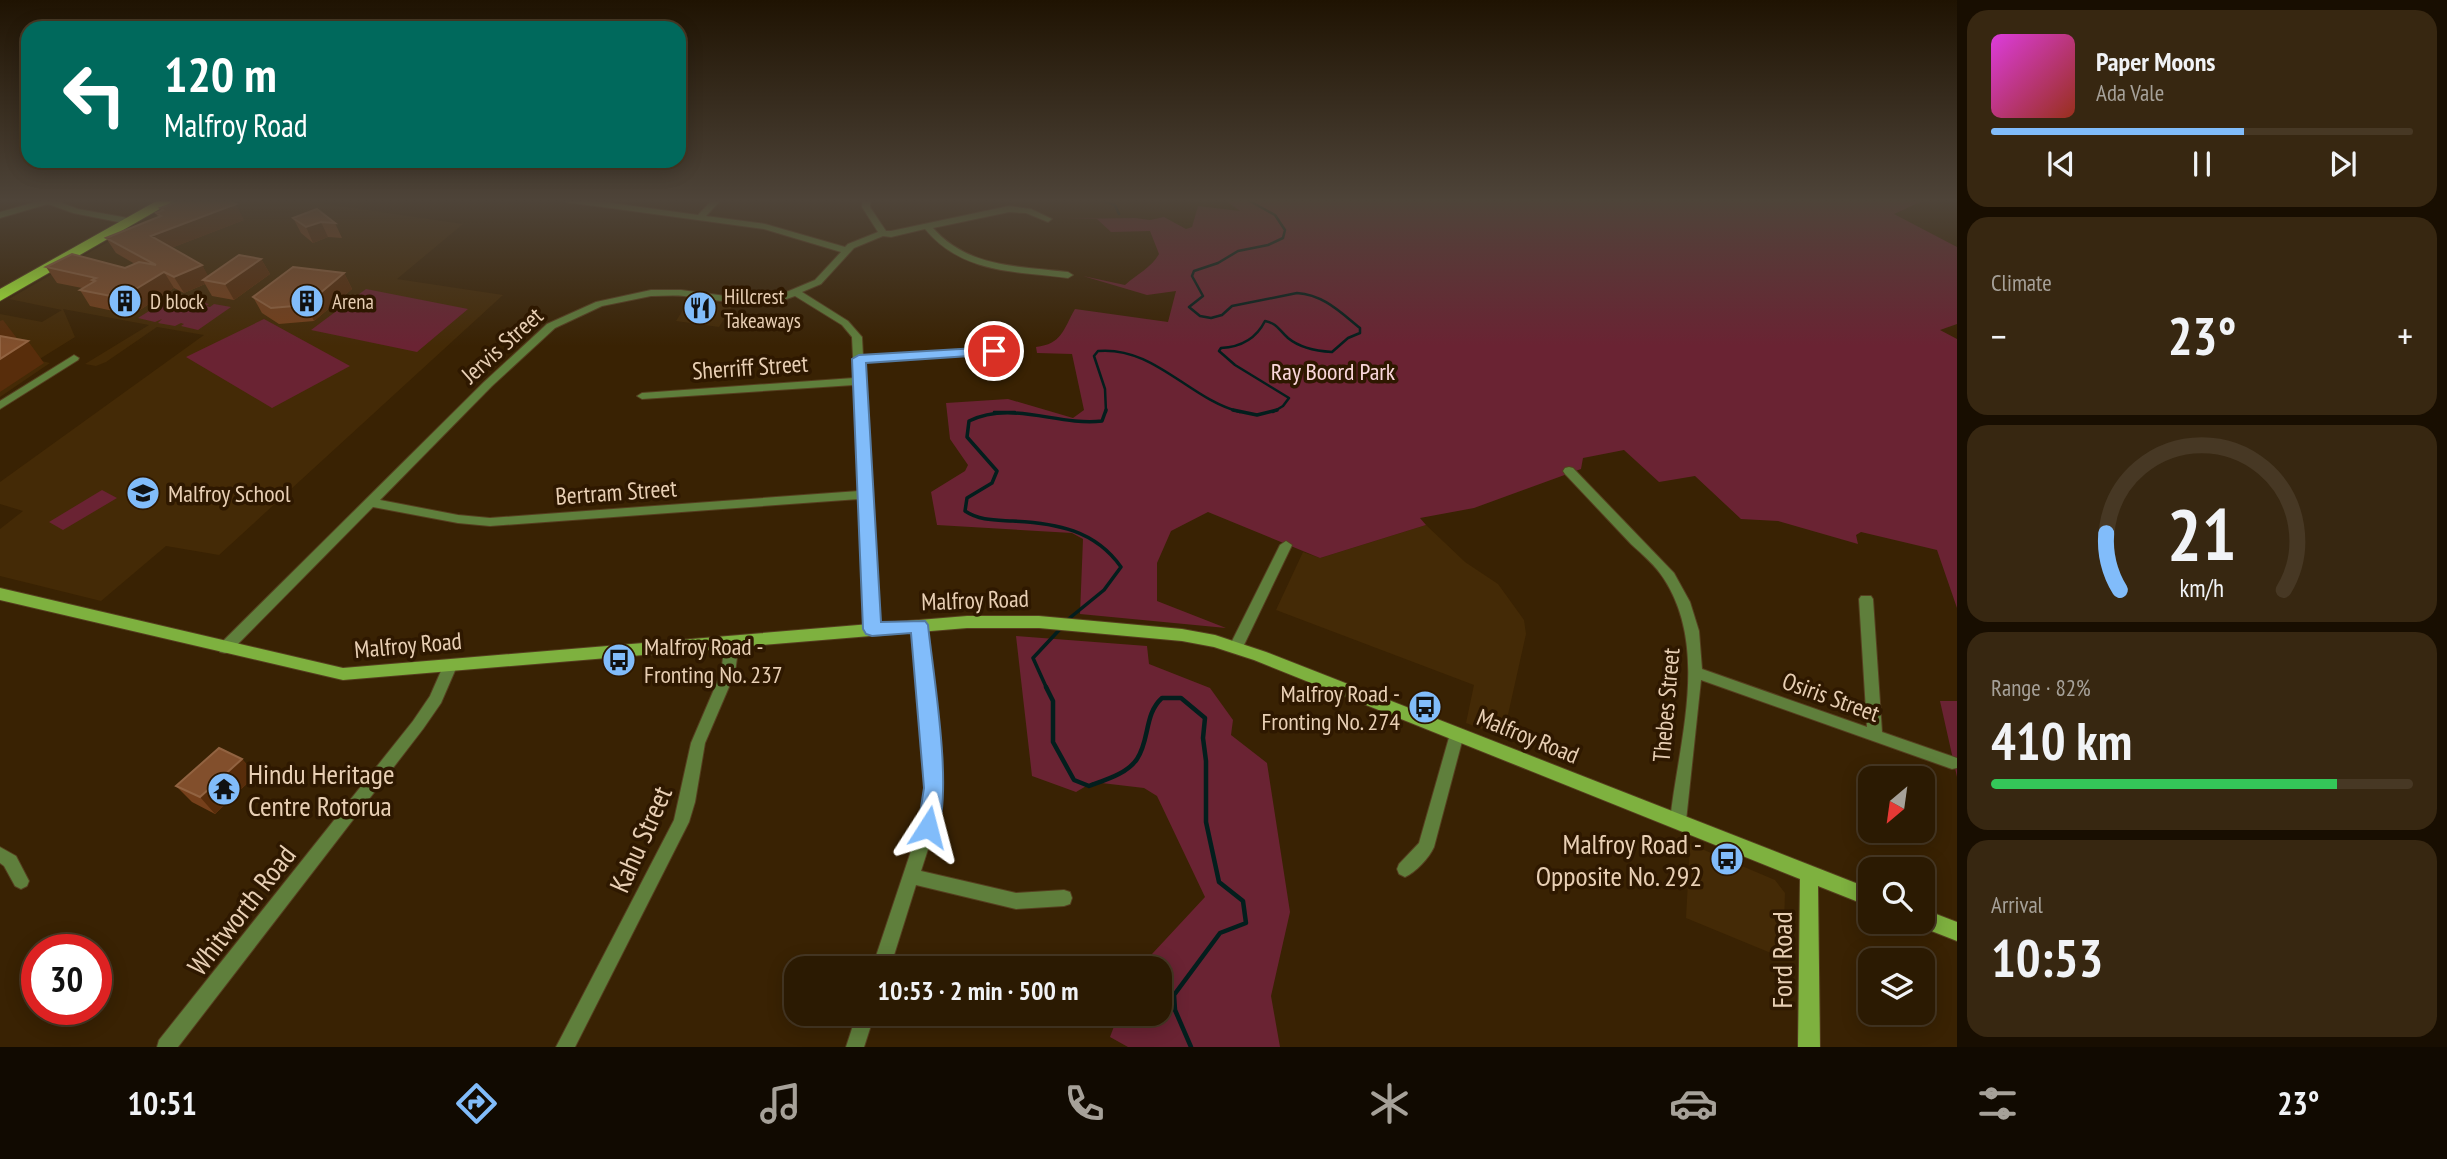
<!DOCTYPE html>
<meta charset="utf-8">
<style>
:root{--surface:#2b1a02;--page:#372711;--text:#f1f3f6;--muted:#a6a199;--line:#473824;--accent:#81bcfa}
body{margin:0;font-family:"PT Sans Narrow",sans-serif;background:var(--page);color:var(--text);height:100vh;display:flex;flex-direction:column;font-size:26px;white-space:nowrap}
*{box-sizing:border-box;margin:0}
p{font-size:23px;color:var(--muted)}
.icon{flex:none;width:38px;height:38px;fill:none;stroke:currentColor;stroke-width:2;stroke-linecap:round;stroke-linejoin:round}
.map{position:relative;flex:1;overflow:hidden}
.sheet{display:flex;flex-direction:column;gap:10px;padding:10px;background:#180e01;width:490px}
.sheet>*{flex:none}
.top-card{position:absolute;left:21px;top:21px;width:665px;height:147px;border-radius:21px;box-shadow:0 4px 18px #0003,0 0 0 2px var(--line);background:#00695c;color:#fff;overflow:hidden}
.needle{width:46px;rotate:209deg}
.fabs{position:absolute;left:1858px;top:766px;display:grid;gap:14px}
.fabs a{display:grid;place-items:center;width:77px;height:77px;border-radius:14px;background:var(--surface);box-shadow:0 4px 18px #0003,0 0 0 2px var(--line);font-size:35px}
.speed{position:absolute;left:21px;top:934px;display:flex;gap:14px;font-size:35px;font-weight:700;text-align:center}
.speed>*{display:grid;place-content:center;width:91px;height:91px;border-radius:50%;background:var(--surface);box-shadow:0 4px 18px #0003,0 0 0 2px var(--line);line-height:1}
.speed .limit{border:10px solid #d22;background:#fff;color:#111}
.pin{position:absolute;display:grid;place-items:center;width:60px;height:60px;color:#fff;margin:-30px;border:4px solid #fff;border-radius:50%;box-shadow:0 2px 7px #0007}
.me{position:absolute;width:77px;margin:-38px;rotate:9deg;stroke-linejoin:round;filter:drop-shadow(0 0 5px #0008)}
.turn{display:flex;align-items:center;gap:24px;height:147px;padding:0 28px;font-size:32px}
.turn .icon{width:91px;height:91px;stroke-width:2.5}
.turn b{display:block;font-size:49px;line-height:60px}
.big{font-size:52px;font-weight:700;line-height:1.1}
.sheet .widget{flex:1;display:flex;flex-direction:column;justify-content:center;gap:10px;min-width:0;padding:0 24px;border-radius:21px;background:var(--page)}
.sheet .dial{align-items:center;gap:0}
.dial svg{height:182px;overflow:visible;fill:none;stroke:var(--line);stroke-width:7;stroke-linecap:round;text-anchor:middle}
.dial text{fill:var(--text);stroke:none}
.song{display:flex;align-items:center;gap:21px}
.cover{width:84px;height:84px;border-radius:10px;background:linear-gradient(135deg,hsl(300 70% 55%),hsl(10 70% 35%))}
.played{height:7px;border-radius:4px;background:linear-gradient(90deg,var(--accent) 60%,var(--line) 60%)}
.keys{display:flex;justify-content:space-around;direction:ltr}
.heat{display:flex;justify-content:space-between;align-items:center;font-size:38px;direction:ltr}
.charge{height:10px;border-radius:5px;background:linear-gradient(90deg,#34c759 82%,var(--line) 0)}
.trip{position:absolute;left:784px;top:956px;width:388px;height:70px;border-radius:21px;background:var(--surface);box-shadow:0 4px 18px #0003,0 0 0 2px var(--line);font-weight:700;line-height:70px;text-align:center}
.tabs{display:flex;height:112px;justify-content:space-around;align-items:center;background:#110a01;color:var(--muted)}
.tabs .icon{width:49px;height:49px}
.tabs .selected{color:var(--accent)}
.tabs b{font-size:32px;color:var(--text)}
main{display:flex;flex:1;min-height:0}
.map>svg:first-child{display:block}
</style>
<main>
<div class="map">
<svg width="1957" height="1047" viewBox="0 0 1957 1047">
<rect width="100%" height="100%" fill="#392203"/>
<path fill="#442a06" d="M182,199H291L463,224L397,279L503,295L219,555L166,546L101,601L0,576V529L23,511L0,504V482L204,335L157,327L106,362L96,366L85,364L149,325L63,309L75,337L38,360L50,363L0,397V314L42,322L62,310L9,299Z
M689,300L733,305L719,327L676,321Z
M1426,525L1465,562L1498,584L1524,620L1526,634L1503,737L1466,723L1474,685L1276,610L1303,552L1320,558Z
M1690,844L1775,880L1785,893L1783,958L1686,918Z"/>
<path fill="#6a2333" d="M1224,199H1927L1894,214L1957,247V324L1940,330L1957,339V608L1937,550L1861,532L1856,535L1858,544L1778,521L1741,519L1695,476L1659,482L1624,450L1583,458L1581,469L1474,508L1420,518L1426,525L1320,558L1208,512L1171,531L1157,563V601L1226,628L1080,614L1083,539L1072,533L937,525L931,492L965,471L968,465L950,439L946,403L1008,399L1073,418L1084,410L1072,354L1037,353L1036,347C1062,344 1063,330 1075,309L1168,322L1176,291L1147,295L1083,276L1125,285C1137,274 1151,268 1159,254L1150,231L1111,232L1097,219H1062L1135,218L1150,220L1164,217L1186,229L1192,227L1198,206L1240,211Z
M366,289L468,309L417,352L311,330Z
M173,296L189,299L186,302L189,303L192,300L209,304L206,306L210,307L214,304L231,307L198,330L181,326L184,324L181,323L175,326L158,323L162,319L155,322L138,318Z
M264,319L350,366L272,408L186,357Z
M102,490L117,498L63,530L49,522Z
M1016,636L1147,646L1149,664L1210,688L1233,720L1231,735L1267,763L1290,912L1271,996L1280,1047H1128L1110,1037L1119,1013H1160V968H1139L1205,897L1157,796L1144,788L1093,782L1076,792L1032,776Z
M1940,701H1957V777Z"/>
<g fill="none" stroke-linecap="round" stroke-linejoin="round">
<path stroke="#031e1d" stroke-width="2.5" d="M1098,199L1115,205L1119,214
M1246,199L1275,215L1285,230L1283,238L1268,245L1238,251L1218,263L1194,271L1192,276L1203,296L1189,307L1200,316L1211,318L1222,315L1232,306L1297,293C1324,295 1340,312 1360,328V333L1348,338L1332,352C1316,351 1300,348 1288,338C1278,329 1278,324 1265,321C1256,339 1241,347 1221,348L1219,351L1235,365L1289,398L1283,406L1273,412
M994,412H1015
M1106,412L1105,389L1094,356L1098,351C1154,346 1189,399 1240,412"/>
<path stroke="#031e1d" stroke-width="3.5" d="M1233,410L1257,415L1277,410
M1066,621L1104,590L1121,567C1095,530 1056,523 1013,521C996,520 980,521 965,511L967,498L992,483L997,471L967,437L969,421C1011,400 1057,426 1102,421L1106,410
M1047,689L1033,658L1062,627"/>
<path stroke="#031e1d" stroke-width="4.5" d="M1046,687L1053,701V742L1074,780L1089,786C1105,780 1127,774 1137,759C1150,740 1144,714 1162,698H1181L1205,718L1203,738L1206,761V822L1219,882L1243,901L1246,923L1220,933L1174,995L1175,1010L1191,1047"/>
<defs>
<path id="street" d="M46,199H59L57,201L78,209L128,218L132,221L128,224L73,213L48,204L0,218V212Z
M562,199H583L698,215L713,199H722L706,216L765,224L845,247L848,244L878,232L862,207L863,199H871L870,207L886,231H891L1009,206L1031,209L1052,219L1048,222L1026,213L1009,212L933,228C968,268 1019,266 1068,272L1073,275L1068,278C1014,271 963,274 925,229L891,237L883,236L854,248L821,284L802,292L848,321L862,337L863,356L1017,346L1022,349L1017,352L863,362L879,629L877,633H867L865,629L859,499L490,526L458,523L373,507L230,652L225,653L220,652L218,648L220,644L484,382L547,324L596,302L651,290H681L741,298L784,293L815,280L841,252L764,229L566,202ZM651,296C662,296 673,295 684,296C718,300 762,310 795,296L842,325L852,337L854,378L642,393L637,396L642,399L854,385L859,491L490,518L458,515L380,500L492,386L555,328L602,306Z
M74,355L79,358L78,360L0,409V401Z
M1569,467L1573,468L1674,573L1690,602L1699,631L1702,669L1867,727L1859,599L1861,596H1871L1873,599L1882,732L1957,758V768L1952,769L1701,680L1686,821L1684,826L1678,828L1672,826L1670,821C1678,744 1710,650 1664,579C1656,566 1643,555 1631,544C1609,521 1587,497 1565,474L1563,471L1565,468Z
M1286,541L1292,545L1243,647L1241,651L1236,652L1231,651L1229,647L1280,545Z
M919,620L924,621L926,625L940,762L941,809L921,871L1016,893L1064,890L1070,892L1072,898L1070,904L1064,906L1016,909L916,885L890,968H872L925,809L924,762L912,625L914,621Z
M732,637L737,638L739,642L735,673L705,743L695,802L689,822L575,1047H556L674,820L691,743L721,673L725,642L727,638Z
M450,660L455,662L457,666L441,703L423,729L178,1047H157L159,1040L413,721L430,696L445,662Z
M1457,728L1462,730L1464,734L1434,847C1429,858 1416,872 1405,877L1399,874L1397,869L1399,864L1419,843L1450,734L1452,730Z
M0,847L16,856L29,881L27,886L21,889L15,886L4,866L0,863Z
M857,1013H875L864,1047H846Z"/>
<path id="secondary" d="M0,588L343,668L967,616H1039L1182,629L1215,635L1266,652L1871,889V907L1818,886L1820,1047H1798L1800,879L1254,660L1214,647L1182,641L1039,628H967L343,680L0,600Z
M1923,909L1957,922V941L1916,925L1915,922H1923Z"/>
<path id="highway" d="M160,199H177L0,301V289Z"/>
</defs>
<use href="#street" stroke="#553e1f" stroke-width="2"/>
<use href="#secondary" stroke="#553e1f" stroke-width="2"/>
<use href="#highway" stroke="#553e1f" stroke-width="2"/>
<use href="#street" fill="#5f7f3c" fill-rule="evenodd"/>
<use href="#secondary" fill="#7eb13f" fill-rule="evenodd"/>
<use href="#highway" fill="#aafb36" fill-rule="evenodd"/>
</g>
<path fill="#76401b" d="M160,208L244,220L171,248L202,265L208,277L261,259L270,274L234,300L212,296L205,284L184,293L174,288L132,315L90,306L80,290L82,288L57,283L46,267L125,268L135,264L116,253L106,238L158,217L156,213L161,210Z
M293,218L335,223L342,238L328,237L313,243L301,233Z
M344,273L352,289L314,321L279,324L262,313L253,297Z
M242,759L256,775L215,814L192,802L176,786Z"/>
<path fill="#582d0b" d="M236,204L244,220L161,252L151,236Z
M321,222L328,237L313,243L306,227Z
M261,259L270,274L234,300L225,284Z
M202,265L211,281L203,280L205,284L184,293L174,277Z
M164,272L174,288L132,315L121,298Z
M344,273L352,289L314,321L306,305Z
M3,320L19,341L0,353V321Z
M28,341L44,363L0,392V359Z
M242,759L256,775L215,814L200,797Z"/>
<path fill="#824f2c" stroke="#926341" stroke-width="2" d="M185,199H222L236,204L151,236L202,265L174,277L164,272L121,298L80,290L95,281L92,280L96,278L46,267L72,254L125,268L139,262L156,265L106,238L161,216L156,213L163,210L160,208Z
M317,209L335,223L321,222L306,227L293,218Z
M239,255L261,259L225,284L203,280Z
M293,267L344,273L306,305L271,308L253,297Z
M0,336L28,341L0,359Z
M219,748L242,759L200,797L176,786Z"/>
<linearGradient id="sky" x2="0" y2="1"><stop stop-color="#1f1302"/><stop offset="0.58" stop-color="#4e4439"/><stop offset="1" stop-color="#4e4439" stop-opacity="0"/></linearGradient>
<rect width="1957" height="346" fill="url(#sky)"/>
<path fill="#81bcfa" stroke="#547aa2" stroke-width="2" d="M994,347L1000,351L999,354L866,363L881,622L925,621L928,625C933,674 954,794 936,834L928,837L921,834L918,827L924,788L911,633L872,636L866,634L863,629L852,359L859,355Z"/>
<defs>
<symbol id="building-disc" viewBox="-11 -11 22 22"><circle r="9.5" fill="#81bcfa" stroke="#2e1800"/><path d="M-4-6H4V6H1V3H-1V6H-4ZM-2.5-4.3h1.7v1.8h-1.7ZM.8-4.3h1.7v1.8H.8ZM-2.5-1h1.7V.8h-1.7ZM.8-1h1.7V.8H.8Z" fill="#111"/></symbol>
<symbol id="restaurant-disc" viewBox="-11 -11 22 22"><circle r="9.5" fill="#81bcfa" stroke="#2e1800"/><path d="M-5-6h1v4h1v-4h1v4h1v-4h1v5L-1.5 .5V6h-2V.5L-5-1ZM5-6V6H3V1.5H1.5Q1.5-4 5-6Z" fill="#111"/></symbol>
<symbol id="school-disc" viewBox="-11 -11 22 22"><circle r="9.5" fill="#81bcfa" stroke="#2e1800"/><path d="M0-5L7-2L0 1L-7-2ZM-4 1L0 2.5L4 1V4Q0 6-4 4Z" fill="#111"/></symbol>
<symbol id="bus-disc" viewBox="-11 -11 22 22"><circle r="9.5" fill="#81bcfa" stroke="#2e1800"/><path d="M-5-6H5V4H4V6H2V4H-2V6H-4V4H-5ZM-3.5-4V0h7V-4ZM-3.5 1.2v1.5H-2V1.2ZM2 1.2v1.5H3.5V1.2Z" fill="#111"/></symbol>
<symbol id="temple-disc" viewBox="-11 -11 22 22"><circle r="9.5" fill="#81bcfa" stroke="#2e1800"/><path d="M0-6L5-2H3V0L6.5 2.5H4V6H1.5V3h-3V6H-4V2.5H-6.5L-3 0V-2H-5Z" fill="#111"/></symbol>
</defs>
<g fill-rule="evenodd">
<use href="#building-disc" x="106" y="282" width="38" height="38"/>
<use href="#building-disc" x="288" y="282" width="38" height="38"/>
<use href="#restaurant-disc" x="681" y="289" width="38" height="38"/>
<use href="#school-disc" x="124" y="474" width="38" height="38"/>
<use href="#bus-disc" x="600" y="641" width="38" height="38"/>
<use href="#bus-disc" x="1406" y="688" width="38" height="38"/>
<use href="#temple-disc" x="205" y="770" width="38" height="38"/>
<use href="#bus-disc" x="1708" y="840" width="38" height="38"/>
</g>
<g text-anchor="middle" dominant-baseline="central" stroke-width="7" stroke-linejoin="round" paint-order="stroke">
<g font-size="21" fill="#e8cfb4" stroke="#2e1800" text-anchor="start">
<text x="724" y="296">Hillcrest<tspan x="724" dy="24">Takeaways</tspan></text>
<text x="150" y="301">D block</text>
<text x="332" y="301">Arena</text>
</g>
<g font-size="24" fill="#e8cfb4" stroke="#2e1800">
<text transform="translate(502 345) rotate(-42)">Jervis Street</text>
<text transform="translate(750 367) rotate(-4)">Sherriff Street</text>
<text transform="translate(616 492) rotate(-4)">Bertram Street</text>
<text transform="translate(975 600) rotate(-2)">Malfroy Road</text>
<text transform="translate(408 645) rotate(-5)">Malfroy Road</text>
<text transform="translate(1831 697) rotate(20)">Osiris Street</text>
<text transform="translate(1666 705) rotate(-85)">Thebes Street</text>
<text transform="translate(1528 736) rotate(22)">Malfroy Road</text>
</g>
<g font-size="24" fill="#fbd8dc" stroke="#2e1800">
<text x="1333" y="371">Ray Boord Park</text>
</g>
<g font-size="24" fill="#e8cfb4" stroke="#2e1800" text-anchor="start">
<text x="168" y="493">Malfroy School</text>
<text x="644" y="646">Malfroy Road -<tspan x="644" dy="28">Fronting No. 237</tspan></text>
<text x="1400" y="693" text-anchor="end">Malfroy Road -<tspan x="1400" dy="28">Fronting No. 274</tspan></text>
</g>
<g font-size="28" fill="#e8cfb4" stroke="#2e1800" text-anchor="start">
<text x="248" y="773">Hindu Heritage<tspan x="248" dy="32">Centre Rotorua</tspan></text>
<text x="1702" y="843" text-anchor="end">Malfroy Road -<tspan x="1702" dy="32">Opposite No. 292</tspan></text>
</g>
<g font-size="28" fill="#e8cfb4" stroke="#2e1800">
<text transform="translate(640 839) rotate(-66)">Kahu Street</text>
<text transform="translate(241 910) rotate(-52)">Whitworth Road</text>
<text transform="translate(1781 960) rotate(-90)">Ford Road</text>
</g>
</g>
</svg>
<div class="fabs">
<a><svg class="needle" viewBox="-14 -14 28 28"><path d="M0-13l5 13h-10z" fill="#e53935"/><path d="M0 13l5-13h-10z" fill="#a6a199"/></svg></a>
<a><svg class="icon" aria-label="search" viewBox="0 0 24 24"><circle cx="10" cy="10" r="6"/><path d="M15 15l6 6"/></svg></a>
<a><svg class="icon" aria-label="layers" viewBox="0 0 24 24"><path d="M12 4l9 5-9 5-9-5zM3 14l9 5 9-5"/></svg></a>
</div>
<div class="speed"><div class="limit">30</div></div>
<div class="pin" style="left:994px;top:351px;background:#d93025"><svg class="icon" aria-label="arrive" viewBox="0 0 24 24"><path d="M6 21V4h12l-3 4 3 4H6"/></svg></div>
<svg class="me" style="left:928px;top:827px" viewBox="-20 -20 40 40"><path d="M0-17L14 15 0 8-14 15z" fill="#81bcfa" stroke="#fff" stroke-width="4"/></svg>
<div class="trip">10:53 · 2 min · 500 m</div>
<div class="top-card">
<div class="turn"><svg class="icon" aria-label="left" viewBox="0 0 24 24"><path d="M17 20v-9H6M10 6l-5 5 5 5"/></svg><div><b>120 m</b>Malfroy Road</div></div>
</div>
</div>
<section class="sheet">
<div class="widget">
<div class="song"><i class="cover"></i><div><b>Paper Moons</b><p>Ada Vale</p></div></div>
<div class="played"></div>
<div class="keys"><svg class="icon" aria-label="previous" viewBox="0 0 24 24"><path d="M18 5L8 12l10 7zM5 5v14"/></svg><svg class="icon" aria-label="pause" viewBox="0 0 24 24"><path d="M8 5v14M16 5v14"/></svg><svg class="icon" aria-label="next" viewBox="0 0 24 24"><path d="M6 5l10 7-10 7zM19 5v14"/></svg></div>
</div>
<div class="widget"><p>Climate</p>
<div class="heat"><a>−</a><b class="big">23°</b><a>+</a></div>
</div>
<div class="widget dial"><svg viewBox="0 0 100 80">
<path d="M14 69A42 42 0 1 1 86 69"/>
<path d="M14 69A42 42 0 0 1 8 44" stroke="#81bcfa"/>
<text x="50" y="56" font-size="32" font-weight="700">21</text>
<text x="50" y="72" font-size="11">km/h</text>
</svg></div>
<div class="widget"><p>Range · 82%</p><b class="big">410 km</b><div class="charge"></div></div>
<div class="widget"><p>Arrival</p><b class="big">10:53</b></div>
</section>
</main>
<nav class="tabs">
<b>10:51</b>
<svg class="icon selected" aria-label="directions" viewBox="0 0 24 24"><path d="M12 3l9 9-9 9-9-9zM9 14v-3h6M13 9l2 2-2 2"/></svg>
<svg class="icon" aria-label="music" viewBox="0 0 24 24"><path d="M9 18V5l10-2v13"/><circle cx="6" cy="18" r="3"/><circle cx="16" cy="16" r="3"/></svg>
<svg class="icon" aria-label="phone" viewBox="0 0 24 24"><path d="M5 4h4l2 5-3 2q2 4 5 5l2-3 5 2v4C11 20 4 13 5 4z"/></svg>
<svg class="icon" aria-label="climate" viewBox="0 0 24 24"><path d="M12 3v18M4 7l16 10M4 17L20 7"/></svg>
<svg class="icon" aria-label="car" viewBox="0 0 24 24"><path d="M5 17H2v-5l4-1 3-4h7l3 4 3 1v5h-3M9 17h6M6 11h13"/><circle cx="7" cy="17" r="2"/><circle cx="17" cy="17" r="2"/></svg>
<svg class="icon" aria-label="filters" viewBox="0 0 24 24"><path d="M4 7h16M4 17h16"/><circle cx="9" cy="7" r="2"/><circle cx="15" cy="17" r="2"/></svg>
<b>23°</b>
</nav>
